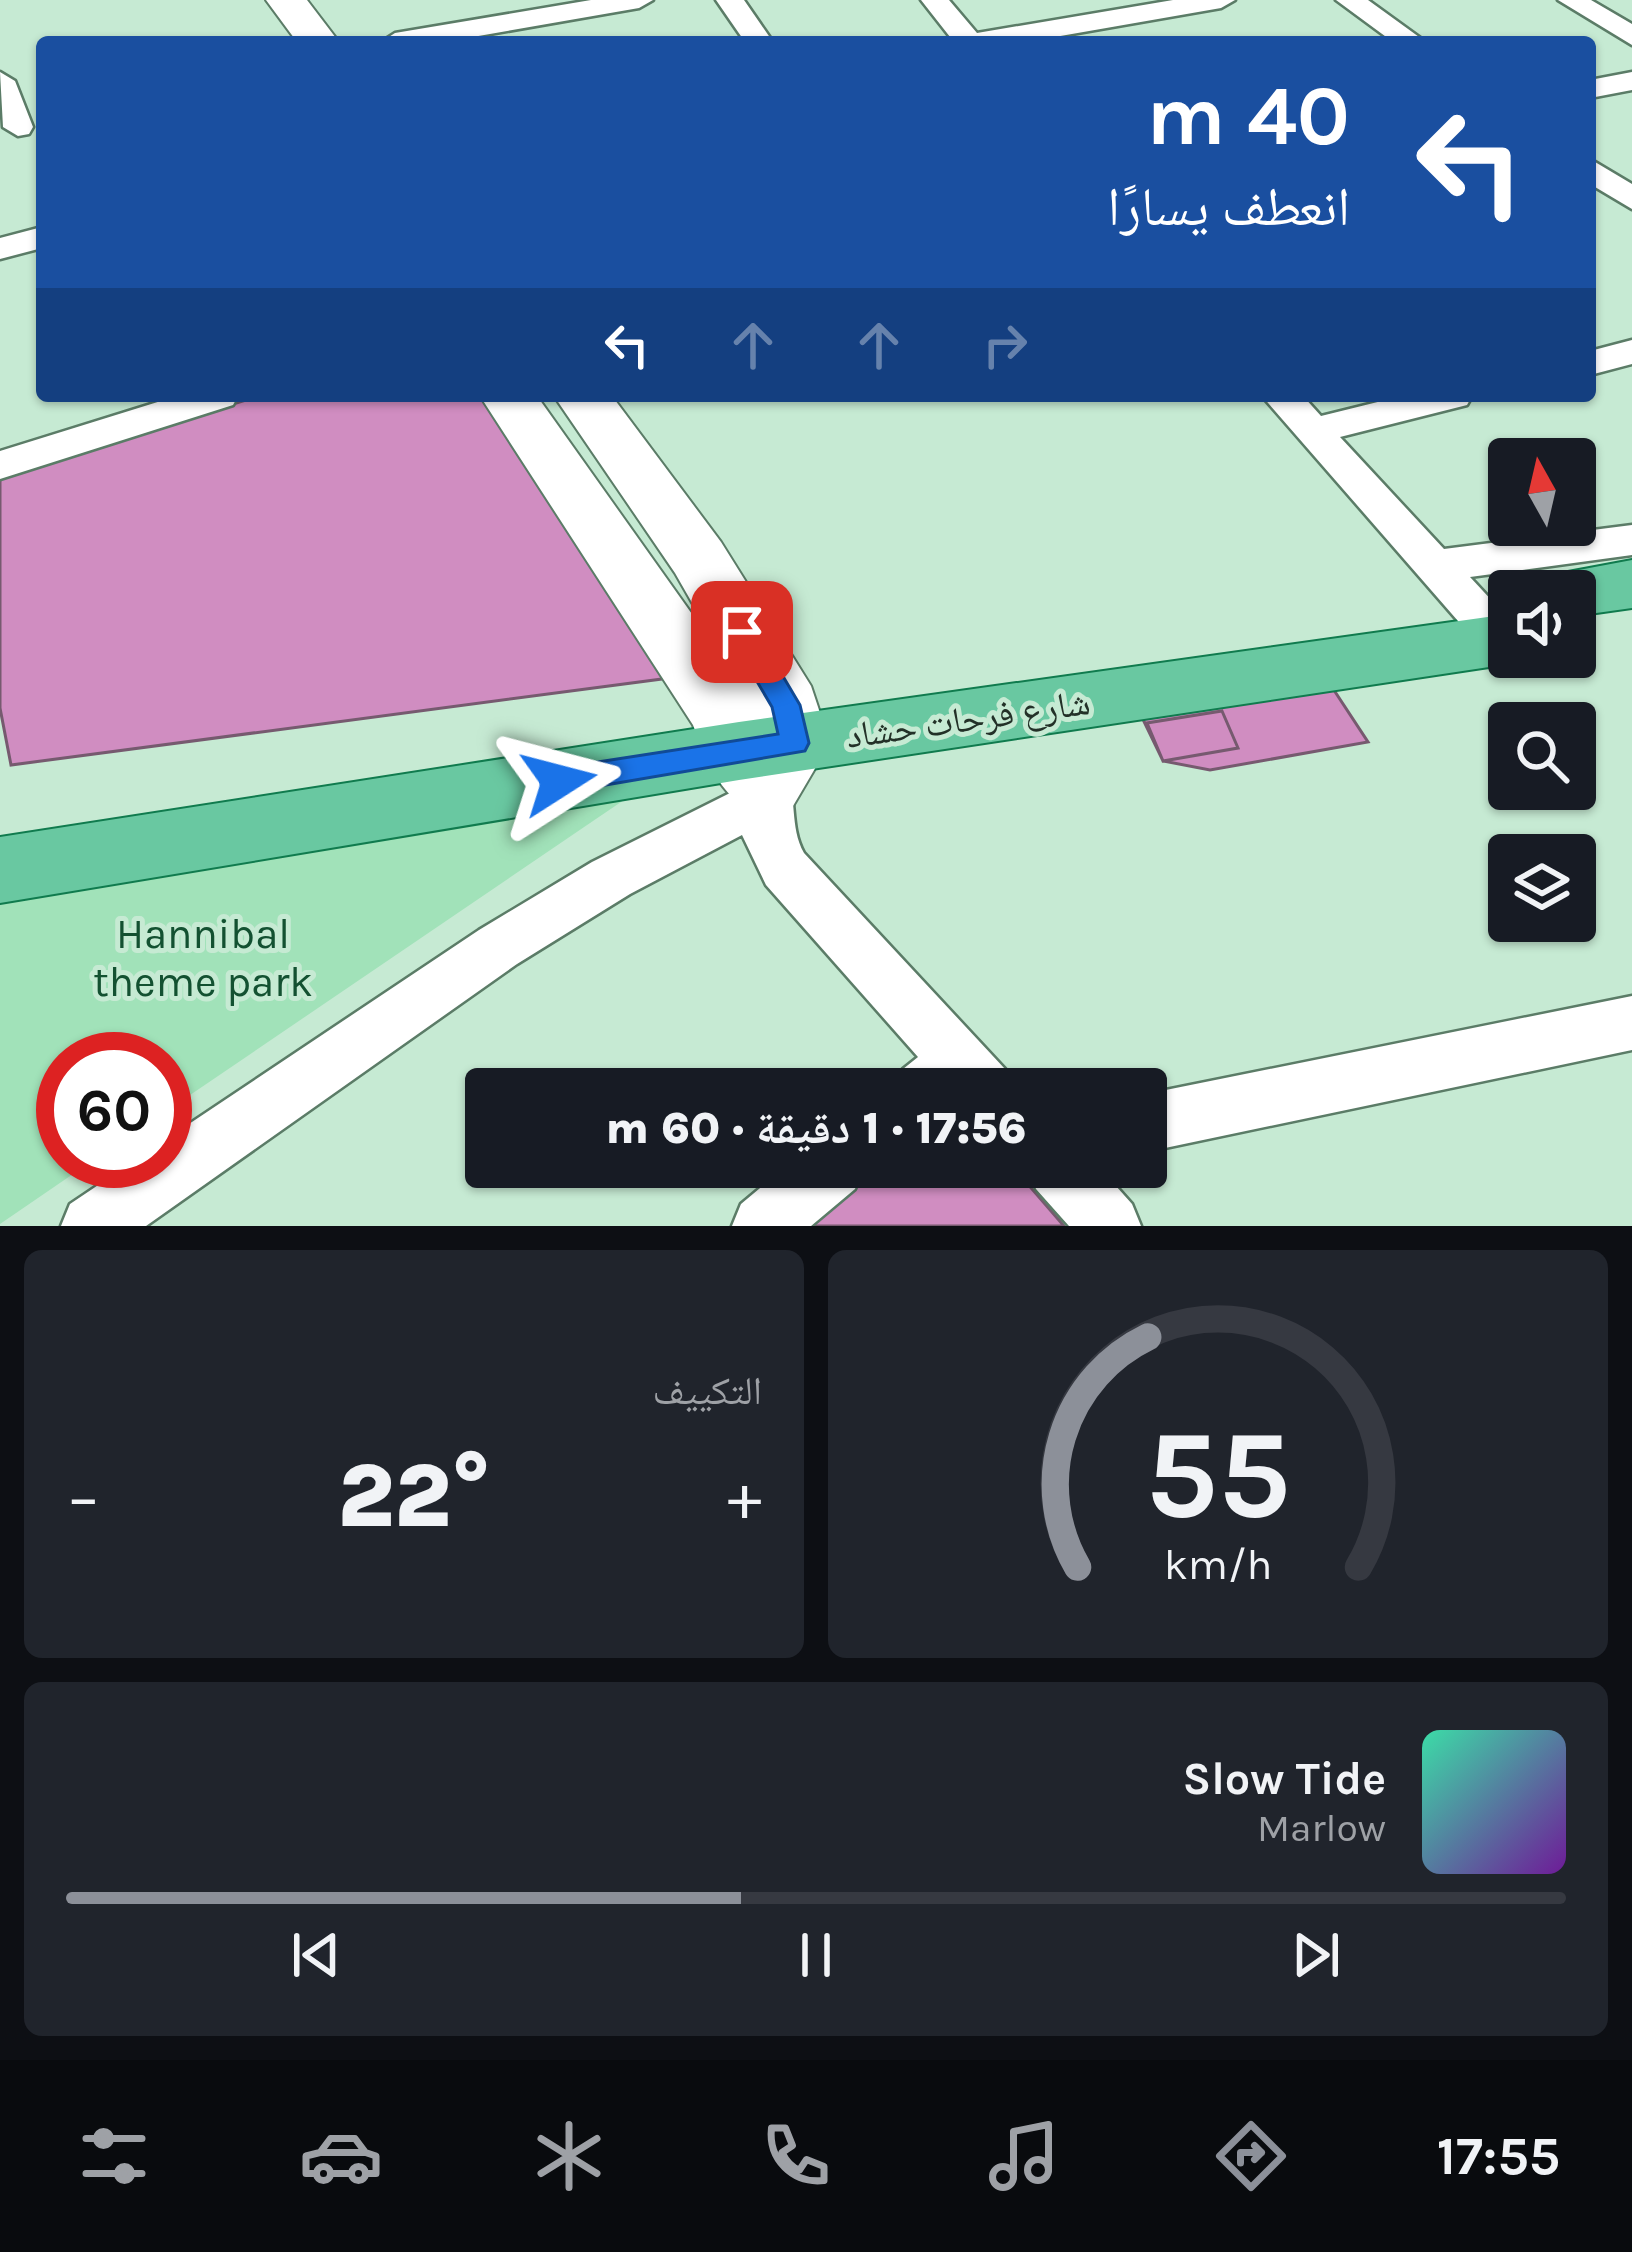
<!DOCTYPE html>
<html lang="ar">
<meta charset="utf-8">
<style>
:root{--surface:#171b24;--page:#20242c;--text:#f1f3f6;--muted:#9ea1a6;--line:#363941;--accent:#8c9099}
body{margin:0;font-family:Karla,"Noto Naskh Arabic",sans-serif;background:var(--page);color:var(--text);direction:rtl;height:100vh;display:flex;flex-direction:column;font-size:45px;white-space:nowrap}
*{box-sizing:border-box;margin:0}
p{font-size:39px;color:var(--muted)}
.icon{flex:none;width:66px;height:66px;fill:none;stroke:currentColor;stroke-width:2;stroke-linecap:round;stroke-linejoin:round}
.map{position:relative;height:1226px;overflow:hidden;direction:ltr}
.panel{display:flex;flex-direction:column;gap:24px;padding:24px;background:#0d0f14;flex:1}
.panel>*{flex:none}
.top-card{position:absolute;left:36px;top:36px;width:1560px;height:366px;border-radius:12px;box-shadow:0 3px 9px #0004;direction:rtl;background:#1a4fa0;color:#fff;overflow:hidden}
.needle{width:78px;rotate:352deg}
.tools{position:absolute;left:1488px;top:438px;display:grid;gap:24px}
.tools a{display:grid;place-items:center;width:108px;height:108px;border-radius:12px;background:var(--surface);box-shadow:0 3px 9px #0004;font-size:60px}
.speed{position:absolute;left:36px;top:1032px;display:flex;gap:24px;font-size:60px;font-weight:700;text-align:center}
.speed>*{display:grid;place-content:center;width:156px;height:156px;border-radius:50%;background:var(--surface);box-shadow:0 3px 9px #0004;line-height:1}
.speed .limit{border:18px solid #d22;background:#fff;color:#111}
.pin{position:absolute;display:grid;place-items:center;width:102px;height:102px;color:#fff;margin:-51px;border-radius:24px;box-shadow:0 6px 18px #0006}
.me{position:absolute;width:132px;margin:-66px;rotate:81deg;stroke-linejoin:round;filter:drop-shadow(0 0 9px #0008)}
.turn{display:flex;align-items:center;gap:42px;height:252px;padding:0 48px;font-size:54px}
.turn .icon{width:156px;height:156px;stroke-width:2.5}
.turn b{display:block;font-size:84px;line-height:102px}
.lanes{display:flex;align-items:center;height:114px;padding:0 48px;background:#0003;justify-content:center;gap:60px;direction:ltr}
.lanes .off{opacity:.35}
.big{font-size:90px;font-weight:800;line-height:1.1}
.panel .widget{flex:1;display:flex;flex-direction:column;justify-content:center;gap:18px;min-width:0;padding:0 42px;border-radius:18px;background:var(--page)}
.panel .dial{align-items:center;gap:0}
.dial svg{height:312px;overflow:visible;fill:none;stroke:var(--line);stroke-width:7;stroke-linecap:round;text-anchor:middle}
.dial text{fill:var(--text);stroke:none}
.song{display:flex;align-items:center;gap:36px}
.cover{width:144px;height:144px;border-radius:18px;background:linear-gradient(135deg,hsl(160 70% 55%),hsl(280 70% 35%))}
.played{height:12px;border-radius:6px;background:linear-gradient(90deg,var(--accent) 45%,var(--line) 45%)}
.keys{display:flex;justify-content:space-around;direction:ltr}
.heat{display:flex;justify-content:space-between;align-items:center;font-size:66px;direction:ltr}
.panel .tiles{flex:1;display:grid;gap:24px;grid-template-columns:1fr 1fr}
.widget:last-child{grid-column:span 2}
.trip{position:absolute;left:465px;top:1068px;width:702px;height:120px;border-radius:12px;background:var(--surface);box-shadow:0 3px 9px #0004;font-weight:800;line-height:120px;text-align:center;direction:rtl}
.tab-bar{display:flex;height:192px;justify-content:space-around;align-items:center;background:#090b0e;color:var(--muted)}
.tab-bar .icon{width:84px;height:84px}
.tab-bar .on{color:var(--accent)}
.tab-bar b{font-size:54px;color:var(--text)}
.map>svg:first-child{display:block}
</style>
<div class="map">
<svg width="1632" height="1226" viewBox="0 0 1632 1226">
<rect width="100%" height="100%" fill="#c6ead3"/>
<path fill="#a1e2b9" d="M646,785L165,1112V1059H63V1161H92L0,1224V882Z"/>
<path fill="#d08dc1" stroke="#765a6f" stroke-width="3" d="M259,396H497L677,677L11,765L0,708V476Z
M1326,678L1368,742L1210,770L1163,761L1136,705Z
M1222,711L1238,748L1163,761L1147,723Z
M877,1167H1013L1064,1226H794Z"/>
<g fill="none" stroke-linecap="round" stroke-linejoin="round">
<defs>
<path id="street" d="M591,0H653L639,8L444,42H381L395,33Z
M716,0H744L773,42H745Z
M921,0H949L977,33L1173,0H1235L1221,8L1026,42H954Z
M1336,0H1368L1426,42H1393Z
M1558,0H1591L1632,24V45Z
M0,72L15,81L33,127L29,134L18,136L3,127Z
M1632,72V90L1590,98V80Z
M1590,159L1632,184V209L1590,184Z
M42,227V248L0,259V238Z
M1632,340V364L1590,375V351Z
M177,396H238L233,405L0,479V451Z
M1262,396H1303L1321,416L1402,396H1472L1467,405L1340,437L1444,549L1632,525V555L1470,577L1509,619V655L1485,652Z
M767,764L785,770C798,797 789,826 804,853L1005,1069L1013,1089H895L903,1069L918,1057L766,885L742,835L630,894L517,964L146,1226H61L70,1204L134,1161H165V1140L479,930L592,862L742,787L749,770Z
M1632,996V1050L1146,1152V1094Z
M785,1167H863L855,1189L811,1226H732L741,1204Z
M1028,1167H1099L1132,1204L1141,1226H1069L1036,1189Z"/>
<path id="secondary" d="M266,0H307L339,42H297Z
M480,396H537L726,662L675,573L554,396H612L721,542L811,686L830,743L793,806C732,827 712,774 693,725Z"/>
<path id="primary" d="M1632,560V608L1575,616V591H1543L1552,575Z
M1509,614V657H1532L1509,664L739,780L0,903V837L739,722Z"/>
</defs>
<use href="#street" stroke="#5b7c67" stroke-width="5"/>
<use href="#secondary" stroke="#5b7c67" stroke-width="4"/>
<use href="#primary" stroke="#107b4e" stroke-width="4"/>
<use href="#street" fill="#fff" fill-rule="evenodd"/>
<use href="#secondary" fill="#fff" fill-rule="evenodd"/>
<use href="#primary" fill="#69c8a1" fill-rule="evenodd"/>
</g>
<path fill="#1a73e8" stroke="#114b97" stroke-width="3" d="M742,621L752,624L800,705L809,743L805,751L559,793L548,789L543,781L548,772L559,768L778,734L772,707L728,632Z"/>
<g text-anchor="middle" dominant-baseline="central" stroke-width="10" stroke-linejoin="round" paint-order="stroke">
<g font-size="36" fill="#233128" stroke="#c6ead3">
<text transform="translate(968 719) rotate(-8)">شارع فرحات حشاد</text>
</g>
<g font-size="42" fill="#135131" stroke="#c6ead3">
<text x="203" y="934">Hannibal<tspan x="203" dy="48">theme park</tspan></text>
</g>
</g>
</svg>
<div class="tools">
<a><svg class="needle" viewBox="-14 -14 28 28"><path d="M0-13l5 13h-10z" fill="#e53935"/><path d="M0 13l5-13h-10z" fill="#9ea1a6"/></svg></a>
<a><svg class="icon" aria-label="sound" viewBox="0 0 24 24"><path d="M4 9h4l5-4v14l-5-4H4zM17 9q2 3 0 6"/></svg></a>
<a><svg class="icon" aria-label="search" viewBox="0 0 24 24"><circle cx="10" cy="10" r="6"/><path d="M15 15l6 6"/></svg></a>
<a><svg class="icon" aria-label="layers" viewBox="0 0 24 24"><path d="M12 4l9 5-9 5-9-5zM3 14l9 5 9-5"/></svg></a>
</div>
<div class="speed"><div class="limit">60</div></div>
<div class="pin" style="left:742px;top:632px;background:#d93025"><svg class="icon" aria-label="arrive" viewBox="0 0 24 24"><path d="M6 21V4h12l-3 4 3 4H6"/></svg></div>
<svg class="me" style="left:559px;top:781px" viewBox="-20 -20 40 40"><path d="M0-17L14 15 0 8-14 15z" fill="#1a73e8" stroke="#fff" stroke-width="4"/></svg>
<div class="trip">17:56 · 1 دقيقة · 60 m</div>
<div class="top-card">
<div class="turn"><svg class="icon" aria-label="left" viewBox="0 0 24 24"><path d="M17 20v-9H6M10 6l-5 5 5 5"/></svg><div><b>40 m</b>انعطف يسارًا</div></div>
<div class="lanes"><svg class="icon" aria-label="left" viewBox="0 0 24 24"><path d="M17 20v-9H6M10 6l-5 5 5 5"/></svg><svg class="icon off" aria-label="ahead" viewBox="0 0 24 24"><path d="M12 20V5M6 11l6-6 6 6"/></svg><svg class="icon off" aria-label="ahead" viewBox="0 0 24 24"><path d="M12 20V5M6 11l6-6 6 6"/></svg><svg class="icon off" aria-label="right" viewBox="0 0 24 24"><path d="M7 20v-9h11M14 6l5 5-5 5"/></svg></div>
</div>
</div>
<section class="panel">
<div class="tiles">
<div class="widget dial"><svg viewBox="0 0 100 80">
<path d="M14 69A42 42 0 1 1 86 69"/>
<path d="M14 69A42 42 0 0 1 32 10" stroke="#8c9099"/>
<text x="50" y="56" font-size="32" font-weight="700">55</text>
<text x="50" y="72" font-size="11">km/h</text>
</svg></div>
<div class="widget"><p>التكييف</p>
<div class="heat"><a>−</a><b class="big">22°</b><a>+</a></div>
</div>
<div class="widget">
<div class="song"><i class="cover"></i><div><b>Slow Tide</b><p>Marlow</p></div></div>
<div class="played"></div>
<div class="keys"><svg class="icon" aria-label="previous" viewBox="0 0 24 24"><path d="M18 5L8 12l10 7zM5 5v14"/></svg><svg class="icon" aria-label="pause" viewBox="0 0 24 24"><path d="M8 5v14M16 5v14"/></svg><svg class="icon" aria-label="next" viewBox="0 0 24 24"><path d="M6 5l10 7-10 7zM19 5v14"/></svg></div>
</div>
</div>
</section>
<nav class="tab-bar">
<b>17:55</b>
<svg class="icon on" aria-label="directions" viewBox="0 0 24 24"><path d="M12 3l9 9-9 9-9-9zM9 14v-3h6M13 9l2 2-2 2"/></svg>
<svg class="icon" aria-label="music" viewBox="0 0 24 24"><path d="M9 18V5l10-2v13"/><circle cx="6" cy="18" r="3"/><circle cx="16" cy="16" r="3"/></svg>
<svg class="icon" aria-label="phone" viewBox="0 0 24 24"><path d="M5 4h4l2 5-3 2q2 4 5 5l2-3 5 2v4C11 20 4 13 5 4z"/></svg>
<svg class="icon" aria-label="climate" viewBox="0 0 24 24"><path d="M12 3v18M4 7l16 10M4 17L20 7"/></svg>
<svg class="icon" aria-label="car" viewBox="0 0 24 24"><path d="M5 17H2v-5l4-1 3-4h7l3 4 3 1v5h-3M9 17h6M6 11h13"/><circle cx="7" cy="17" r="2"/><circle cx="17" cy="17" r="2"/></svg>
<svg class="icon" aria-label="filters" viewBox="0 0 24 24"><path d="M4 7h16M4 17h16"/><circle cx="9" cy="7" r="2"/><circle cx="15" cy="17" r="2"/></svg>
</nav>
